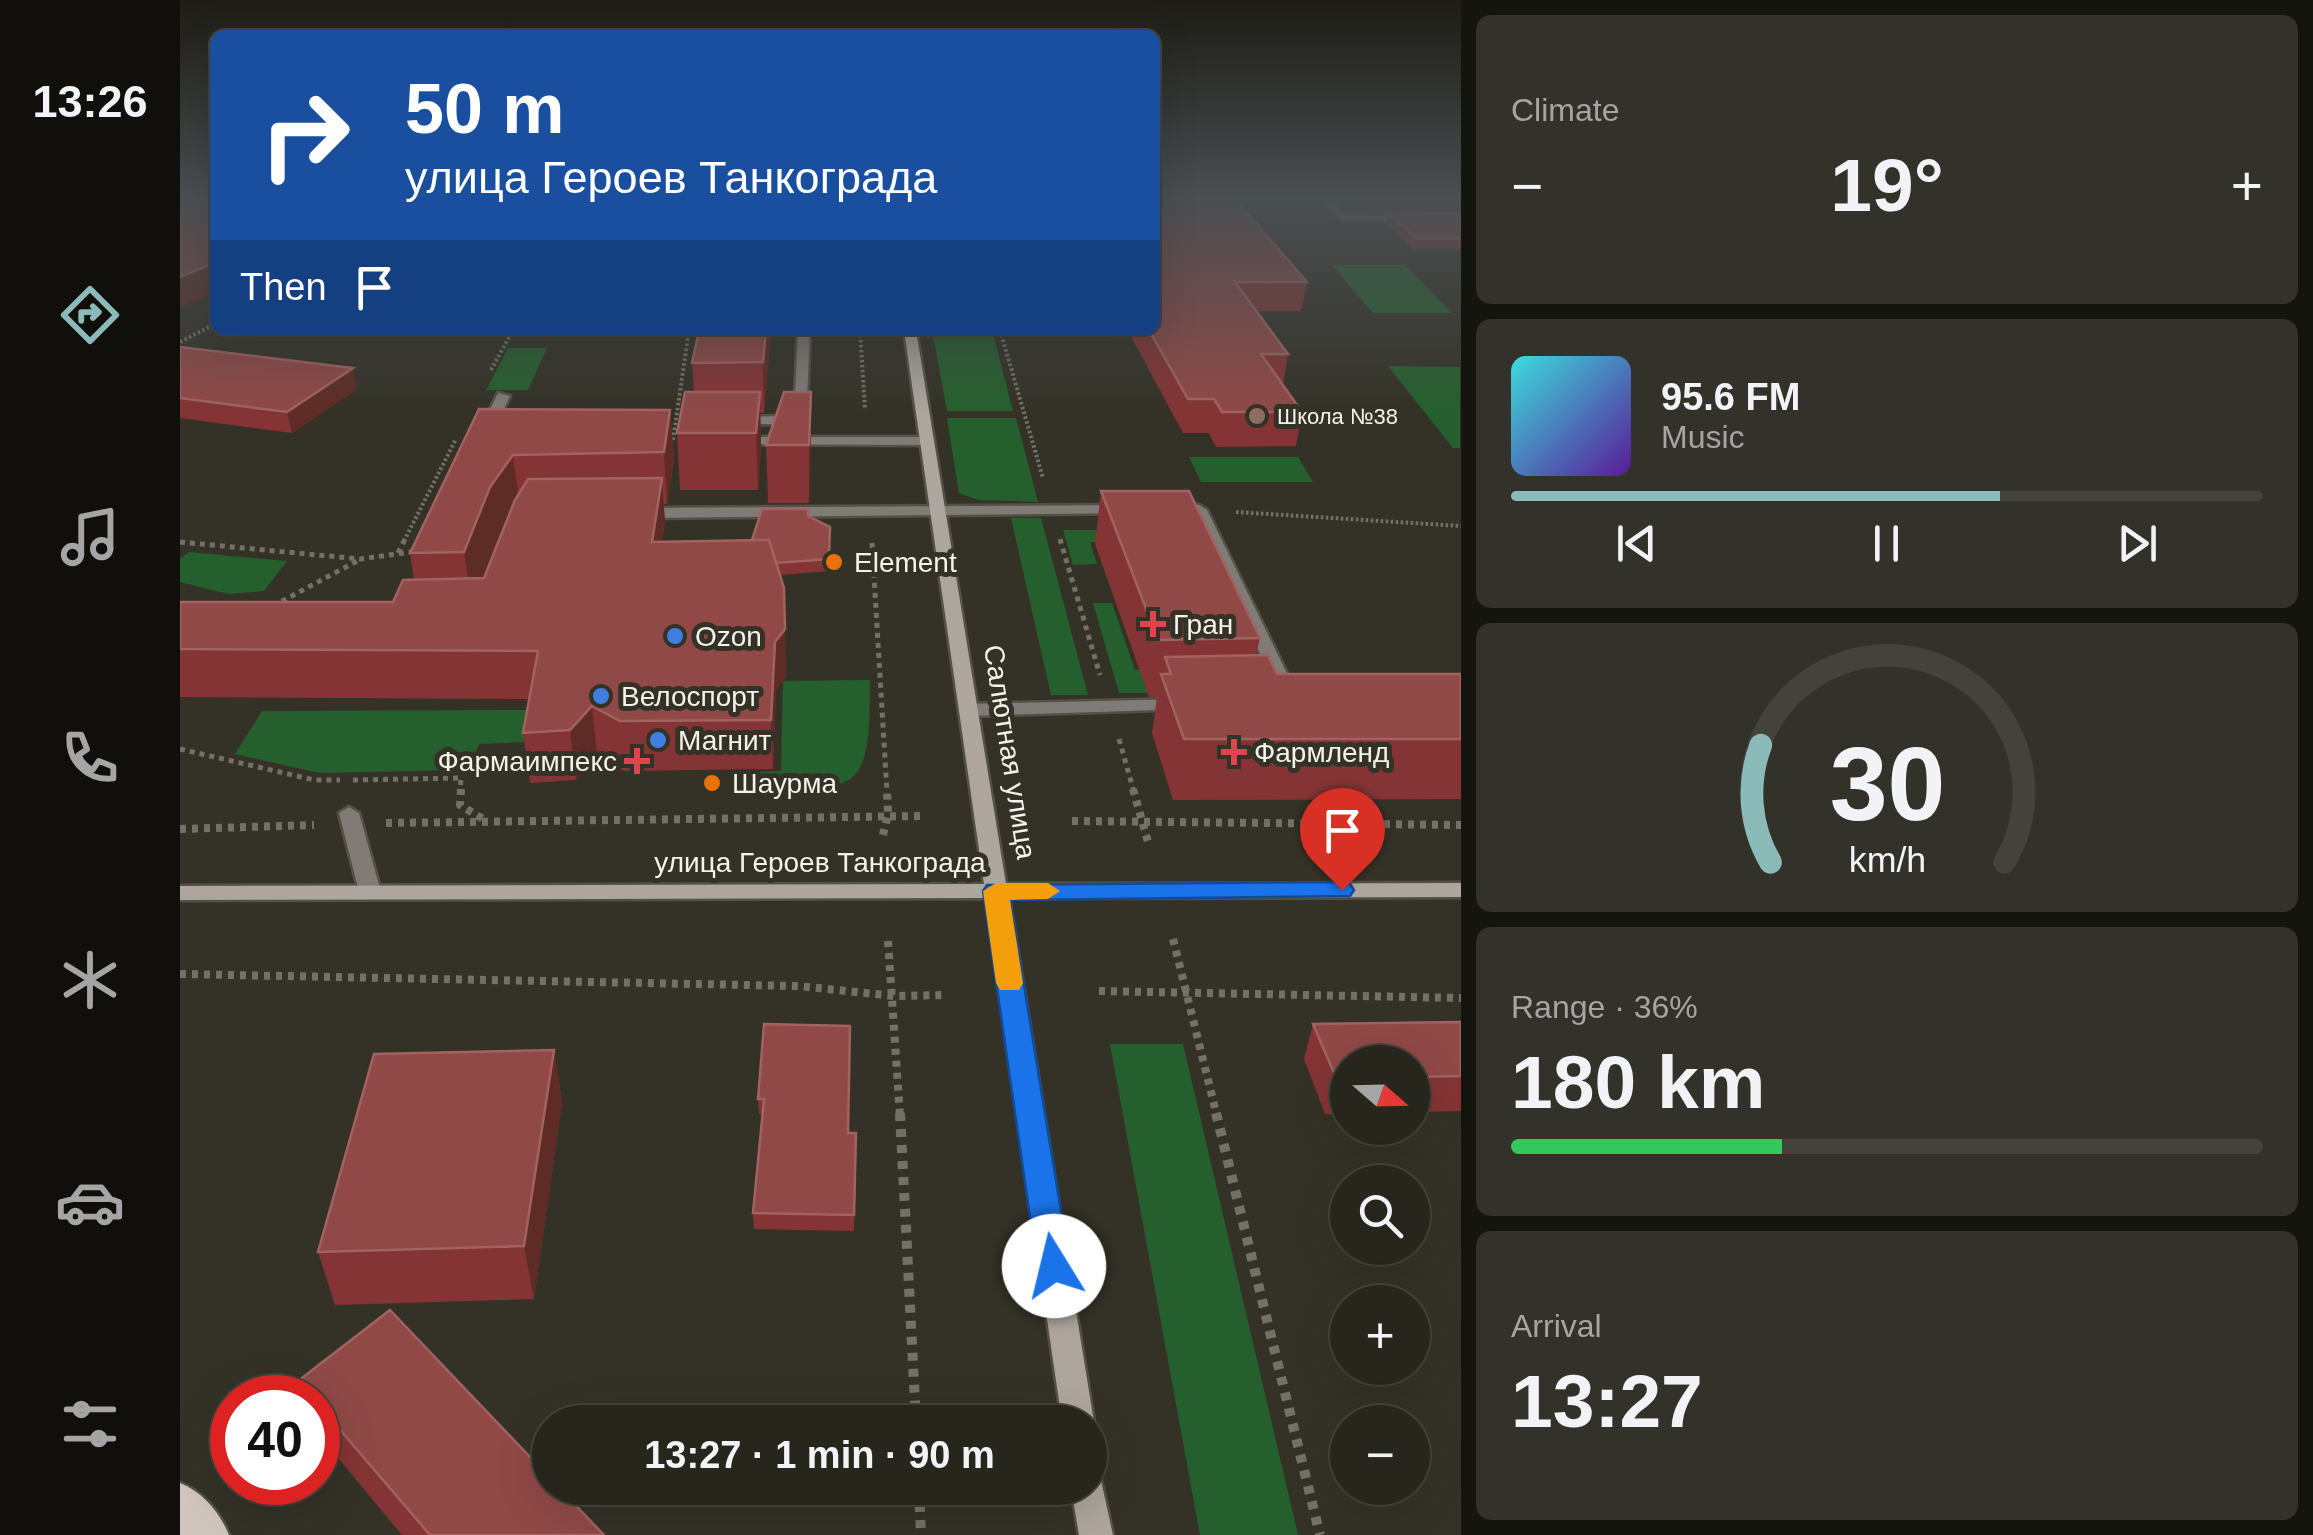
<!DOCTYPE html>
<meta charset="utf-8">
<style>
:root{--surface:#27261d;--page:#33322a;--text:#f1f3f6;--muted:#a4a5a4;--line:#43433b;--accent:#8bbbb9}
body{margin:0;font-family:Arial,sans-serif;background:var(--page);color:var(--text);height:100vh;display:flex;flex-direction:column;font-size:38px;white-space:nowrap}
*{box-sizing:border-box;margin:0}
p{font-size:32px;color:var(--muted)}
.icon{flex:none;width:55px;height:55px;fill:none;stroke:currentColor;stroke-width:2;stroke-linecap:round;stroke-linejoin:round}
.map{position:relative;flex:1;overflow:hidden}
.panel{display:flex;flex-direction:column;gap:15px;padding:15px;background:#151510;width:852px}
.panel>*{flex:none}
.guide{position:absolute;left:30px;top:30px;width:950px;height:305px;border-radius:15px;box-shadow:0 10px 40px #0002,0 0 0 2px var(--line);background:#1a4fa0;color:#fff;overflow:hidden}
.needle{width:65px;rotate:110deg}
.fabs{position:absolute;left:1150px;top:1045px;display:grid;gap:20px}
.fabs a{display:grid;place-items:center;width:100px;height:100px;border-radius:50%;background:var(--surface);box-shadow:0 10px 40px #0002,0 0 0 2px var(--line);font-size:50px}
.speed{position:absolute;left:30px;top:1375px;display:flex;gap:20px;font-size:50px;font-weight:700;text-align:center}
.speed>*{display:grid;place-content:center;width:130px;height:130px;border-radius:50%;background:var(--surface);box-shadow:0 10px 40px #0002,0 0 0 2px var(--line);line-height:1}
.speed .limit{border:15px solid #d22;background:#fff;color:#111}
.pin{position:absolute;display:grid;place-items:center;width:85px;height:85px;color:#fff;margin:-102px -42px;border-radius:50% 50% 50% 0;rotate:-45deg;box-shadow:0 0 10px #0007}
.pin .icon{rotate:45deg}
.me{position:absolute;width:110px;margin:-55px;rotate:351deg;stroke-linejoin:round;filter:drop-shadow(0 0 8px #0008)}
.turn{display:flex;align-items:center;gap:35px;height:210px;padding:0 30px;font-size:45px}
.turn .icon{width:130px;height:130px;stroke-width:2.5}
.turn b{display:block;font-size:70px;line-height:85px}
.then{display:flex;align-items:center;height:95px;padding:0 30px;background:#0003;gap:20px;font-size:38px}
.big{font-size:75px;font-weight:800;line-height:1.1}
.panel .widget{flex:1;display:flex;flex-direction:column;justify-content:center;gap:15px;min-width:0;padding:0 35px;border-radius:15px;background:var(--page)}
.panel .dial{align-items:center;gap:0}
.dial svg{height:260px;overflow:visible;fill:none;stroke:var(--line);stroke-width:7;stroke-linecap:round;text-anchor:middle}
.dial text{fill:var(--text);stroke:none}
.song{display:flex;align-items:center;gap:30px}
.cover{width:120px;height:120px;border-radius:15px;background:linear-gradient(135deg,hsl(180 70% 55%),hsl(270 70% 35%))}
.played{height:10px;border-radius:5px;background:linear-gradient(90deg,var(--accent) 65%,var(--line) 65%)}
.keys{display:flex;justify-content:space-around;direction:ltr}
.heat{display:flex;justify-content:space-between;align-items:center;font-size:55px;direction:ltr}
.charge{height:15px;border-radius:8px;background:linear-gradient(90deg,#34c759 36%,var(--line) 0)}
.trip{position:absolute;left:352px;top:1405px;width:575px;height:100px;border-radius:50px;background:var(--surface);box-shadow:0 10px 40px #0002,0 0 0 2px var(--line);font-weight:800;line-height:100px;text-align:center}
main{display:flex;flex:1;min-height:0}
.dock{display:flex;flex-direction:column;width:180px;justify-content:space-around;align-items:center;background:#100f0c;color:var(--muted)}
.dock .icon{width:70px;height:70px}
.dock .on{color:var(--accent)}
.dock b{font-size:45px;color:var(--text)}
.map>svg:first-child{display:block}
</style>
<main>
<nav class="dock">
<b>13:26</b>
<svg class="icon on" aria-label="directions" viewBox="0 0 24 24"><path d="M12 3l9 9-9 9-9-9zM9 14v-3h6M13 9l2 2-2 2"/></svg>
<svg class="icon" aria-label="music" viewBox="0 0 24 24"><path d="M9 18V5l10-2v13"/><circle cx="6" cy="18" r="3"/><circle cx="16" cy="16" r="3"/></svg>
<svg class="icon" aria-label="phone" viewBox="0 0 24 24"><path d="M5 4h4l2 5-3 2q2 4 5 5l2-3 5 2v4C11 20 4 13 5 4z"/></svg>
<svg class="icon" aria-label="climate" viewBox="0 0 24 24"><path d="M12 3v18M4 7l16 10M4 17L20 7"/></svg>
<svg class="icon" aria-label="car" viewBox="0 0 24 24"><path d="M5 17H2v-5l4-1 3-4h7l3 4 3 1v5h-3M9 17h6M6 11h13"/><circle cx="7" cy="17" r="2"/><circle cx="17" cy="17" r="2"/></svg>
<svg class="icon" aria-label="filters" viewBox="0 0 24 24"><path d="M4 7h16M4 17h16"/><circle cx="9" cy="7" r="2"/><circle cx="15" cy="17" r="2"/></svg>
</nav>
<div class="map">
<svg width="1281" height="1535" viewBox="0 0 1281 1535">
<rect width="100%" height="100%" fill="#343227"/>
<path fill="#265f2e" d="M1152,265H1225L1272,313H1193Z
M752,330H812L833,411H767Z
M328,348H367L348,390H306Z
M1208,366L1280,367V448H1273Z
M767,418H836L858,502L798,500L779,493Z
M1009,457H1118L1133,482H1021Z
M831,518H861L908,695H871Z
M883,530H999L1004,542H910L917,564L893,565Z
M9,552L107,561L84,591L48,594L0,582V559Z
M913,603H932L955,670L1067,669L1080,693H939Z
M690,680C690,800 679,784 569,796V772L601,771L603,681Z
M354,710L346,742L299,744L289,770L139,773L55,754L82,711Z
M930,1044H1003L1118,1535H1020Z"/>
<g fill="none" stroke-linecap="round" stroke-linejoin="round">
<defs>
<path id="lane" d="M1138,198H1148L1166,215L1281,214V220L1163,221Z
M618,330H630L626,421L619,424H548V418L553,417L614,416Z
M318,393L330,396L311,435H301L299,432Z
M549,437H747L754,441L747,445L554,444L547,440Z
M947,505L955,510L952,513L461,518L453,513L461,508Z
M991,505H1019L1027,510L1118,696L1116,700L1109,702L1100,696L1014,515L986,513L983,510Z
M1004,699L1011,701L1013,705L1011,709L788,716L779,710L788,704Z
M169,807L179,813L201,892L198,897H182L179,892L159,813Z"/>
<path id="secondary" d="M724,330H736L826,884L1281,883V897L829,898L914,1422L910,1431V1422H882L806,898L0,900V886L804,884Z
M910,1472L920,1476L933,1535H899L891,1488H910Z"/>
<path id="primary" d="M0,1483C23,1492 40,1513 49,1535H0Z"/>
</defs>
<use href="#lane" stroke="#535146" stroke-width="5"/>
<use href="#secondary" stroke="#535146" stroke-width="5"/>
<use href="#primary" stroke="#535146" stroke-width="5"/>
<path stroke="#737167" stroke-width="4" stroke-dasharray="2.5 2.5" stroke-linecap="butt" d="M680,330L685,410
M820,330L863,478
M0,342L35,324
M311,370L333,330
M493,440L509,330
M1056,512L1281,526
M224,541L276,439"/>
<path stroke="#737167" stroke-width="5" stroke-dasharray="5 5" stroke-linecap="butt" d="M880,539L920,675
M0,542L180,559L238,551
M692,543L707,792
M218,553L225,539
M93,606L179,560
M939,739L954,792
M0,749L134,780H160
M173,780L281,778L280,792"/>
<path stroke="#737167" stroke-width="8" stroke-dasharray="6 6" stroke-linecap="butt" d="M281,789L280,805L303,819
M953,789L968,842
M892,821L1281,825
M206,823L744,816
M0,829L134,825
M703,835L708,814L707,789
M993,939L1037,1116
M708,941L720,1116
M0,974L618,986L714,996L766,995
M919,991L1281,998"/>
<path stroke="#737167" stroke-width="10" stroke-dasharray="8 8" stroke-linecap="butt" d="M720,1113L736,1422
M1036,1113L1140,1535
M739,1488L741,1535"/>
<use href="#lane" fill="#817b77" fill-rule="evenodd"/>
<use href="#secondary" fill="#ada59e" fill-rule="evenodd"/>
<use href="#primary" fill="#d0c5bc" fill-rule="evenodd"/>
</g>
<path fill="#843434" d="M975,198L1127,282L1121,311H1077L1108,354L1103,384L1122,412L1116,446L1036,447L1029,433H1003L949,333L950,330H975Z
M1176,198H1281V211H1190Z
M1281,213V249H1233L1205,224L1208,214Z
M591,330L584,413H580L581,447L578,490H500L497,433L514,392L512,363Z
M0,347L177,389L112,433L0,418Z
M631,392L629,503H588L586,445Z
M299,409L490,410L494,460L487,504H483L485,521L482,542L572,540L628,516L650,527L649,571L600,575L604,588L606,676L596,690L593,769L444,771L417,755L396,780L350,783L343,733L349,699L0,697V602H213L234,580L230,553Z
M921,491L1080,638L1076,655L1097,674H1281V799L993,800L972,733L977,697H969L915,544Z
M1281,1022V1111L1232,1112V1062H1168V1114H1145L1124,1059L1133,1024Z
M584,1024L668,1133H676L674,1231L574,1229L573,1213L582,1114H579L578,1099Z
M374,1050L382,1102L354,1299L155,1305L138,1252Z
M118,1381L424,1535H222L138,1434V1398H124Z"/>
<path fill="#5f2b26" d="M35,263V293L0,307V277Z
M586,330H591L584,413L583,362Z
M173,368L177,389L112,433L107,412Z
M580,392L581,447L578,490L576,433Z
M631,392V447L629,503V445Z
M490,410L494,460L487,504L484,452Z
M333,455L340,507L317,541L293,608L284,552L310,487Z
M482,478L485,521L475,586L472,542Z
M605,629L606,676L596,690L593,769L591,720L595,642Z
M412,706L417,755L396,780L390,730Z
M374,1050L382,1102L354,1299L344,1246Z"/>
<path fill="#904947" stroke="#a06361" stroke-width="2.5" d="M0,198H35V263L0,277Z
M975,198H1054L1127,282H1055L1108,354H1081L1122,412H1042L1034,399H1008L969,330H975V302H977L975,300Z
M1190,198H1281V201L1192,200Z
M1281,213V238H1236L1208,214Z
M519,330H586L583,362L512,363Z
M0,347L173,368L107,412L0,398Z
M505,392H580L576,433H497Z
M604,392H631L629,445H586Z
M299,409L490,410L484,452L333,455L310,487L284,552L230,553Z
M482,478L472,542L589,540L604,588L605,629L595,642L591,720L440,721L412,706L390,730L343,733L358,651L0,649V602H213L223,580L304,578L335,500L348,479Z
M921,491H1009L1080,638L978,640Z
M582,509H628V516L650,527L649,559L596,563L589,540H572Z
M1088,655L1097,674H1281V739H1004L981,674H991L985,657Z
M1281,1022V1076L1232,1077V1062H1168V1078H1156L1133,1024Z
M584,1024L670,1026L668,1133H676L674,1215L573,1213L584,1099H578Z
M374,1050L344,1246L138,1252L194,1054Z
M210,1310L370,1478V1488H379L424,1535H250L138,1404V1398H132L118,1381Z"/>
<linearGradient id="sky" x2="0" y2="1"><stop stop-color="#1d1c15"/><stop offset="0.48" stop-color="#4a4f52"/><stop offset="1" stop-color="#4a4f52" stop-opacity="0"/></linearGradient>
<rect width="1281" height="413" fill="url(#sky)"/>
<path fill="#1a73e8" stroke="#114b97" stroke-width="2.5" d="M1162,882L1170,884L1174,890L1170,896L830,900L890,1266L886,1276L874,1281L862,1276L857,1266L803,891L807,885Z"/>
<path fill="#f59e0b" d="M816,883H868L880,891L868,899L830,900L843,983L839,990H820L816,983L803,891Z"/>
<circle fill="#8d6e63" stroke="#343227" stroke-width="4" cx="1077" cy="416" r="10"/>
<g fill="#e8710a" stroke="#343227" stroke-width="4">
<circle cx="654" cy="562" r="10"/>
<circle cx="532" cy="783" r="10"/>
</g>
<g fill="#e0444e" stroke="#343227" stroke-width="4">
<path d="M968 609h10v10h10v10h-10v10h-10v-10h-10v-10h10z"/>
<path d="M1049 737h10v10h10v10h-10v10h-10v-10h-10v-10h10z"/>
<path d="M452 746h10v10h10v10h-10v10h-10v-10h-10v-10h10z"/>
</g>
<g fill="#3f7fe0" stroke="#343227" stroke-width="4">
<circle cx="495" cy="636" r="10"/>
<circle cx="421" cy="696" r="10"/>
<circle cx="478" cy="740" r="10"/>
</g>
<g text-anchor="middle" dominant-baseline="central" stroke-width="10" stroke-linejoin="round" paint-order="stroke">
<g font-size="22" fill="#f3f2eb" stroke="#343227" text-anchor="start">
<text x="1097" y="416">Школа №38</text>
</g>
<g font-size="28" fill="#f3f2eb" stroke="#343227" text-anchor="start">
<text x="674" y="562">Element</text>
<text x="993" y="624">Гран</text>
<text x="515" y="636">Ozon</text>
<text x="441" y="696">Велоспорт</text>
<text x="498" y="740">Магнит</text>
<text x="1074" y="752">Фармленд</text>
<text x="437" y="761" text-anchor="end">Фармаимпекс</text>
<text x="552" y="783">Шаурма</text>
</g>
<g font-size="28" fill="#f3f2eb" stroke="#343227">
<text transform="translate(830 752) rotate(81)">Салютная улица</text>
<text x="640" y="862">улица Героев Танкограда</text>
</g>
</g>
</svg>
<div class="fabs">
<a><svg class="needle" viewBox="-14 -14 28 28"><path d="M0-13l5 13h-10z" fill="#e53935"/><path d="M0 13l5-13h-10z" fill="#a4a5a4"/></svg></a>
<a><svg class="icon" aria-label="search" viewBox="0 0 24 24"><circle cx="10" cy="10" r="6"/><path d="M15 15l6 6"/></svg></a>
<a>+</a>
<a>−</a>
</div>
<div class="speed"><div class="limit">40</div></div>
<div class="pin" style="left:1162px;top:890px;background:#d93025"><svg class="icon" aria-label="arrive" viewBox="0 0 24 24"><path d="M6 21V4h12l-3 4 3 4H6"/></svg></div>
<svg class="me" style="left:874px;top:1266px" viewBox="-20 -20 40 40"><circle r="19" fill="#fff"/><path d="M0-13L10 11 0 6-10 11z" fill="#1a73e8"/></svg>
<div class="trip">13:27 · 1 min · 90 m</div>
<div class="guide">
<div class="turn"><svg class="icon" aria-label="right" viewBox="0 0 24 24"><path d="M7 20v-9h11M14 6l5 5-5 5"/></svg><div><b>50 m</b>улица Героев Танкограда</div></div>
<div class="then">Then<svg class="icon" aria-label="arrive" viewBox="0 0 24 24"><path d="M6 21V4h12l-3 4 3 4H6"/></svg></div>
</div>
</div>
<section class="panel">
<div class="widget"><p>Climate</p>
<div class="heat"><a>−</a><b class="big">19°</b><a>+</a></div>
</div>
<div class="widget">
<div class="song"><i class="cover"></i><div><b>95.6 FM</b><p>Music</p></div></div>
<div class="played"></div>
<div class="keys"><svg class="icon" aria-label="previous" viewBox="0 0 24 24"><path d="M18 5L8 12l10 7zM5 5v14"/></svg><svg class="icon" aria-label="pause" viewBox="0 0 24 24"><path d="M8 5v14M16 5v14"/></svg><svg class="icon" aria-label="next" viewBox="0 0 24 24"><path d="M6 5l10 7-10 7zM19 5v14"/></svg></div>
</div>
<div class="widget dial"><svg viewBox="0 0 100 80">
<path d="M14 69A42 42 0 1 1 86 69"/>
<path d="M14 69A42 42 0 0 1 11 33" stroke="#8bbbb9"/>
<text x="50" y="56" font-size="32" font-weight="700">30</text>
<text x="50" y="72" font-size="11">km/h</text>
</svg></div>
<div class="widget"><p>Range · 36%</p><b class="big">180 km</b><div class="charge"></div></div>
<div class="widget"><p>Arrival</p><b class="big">13:27</b></div>
</section>
</main>
